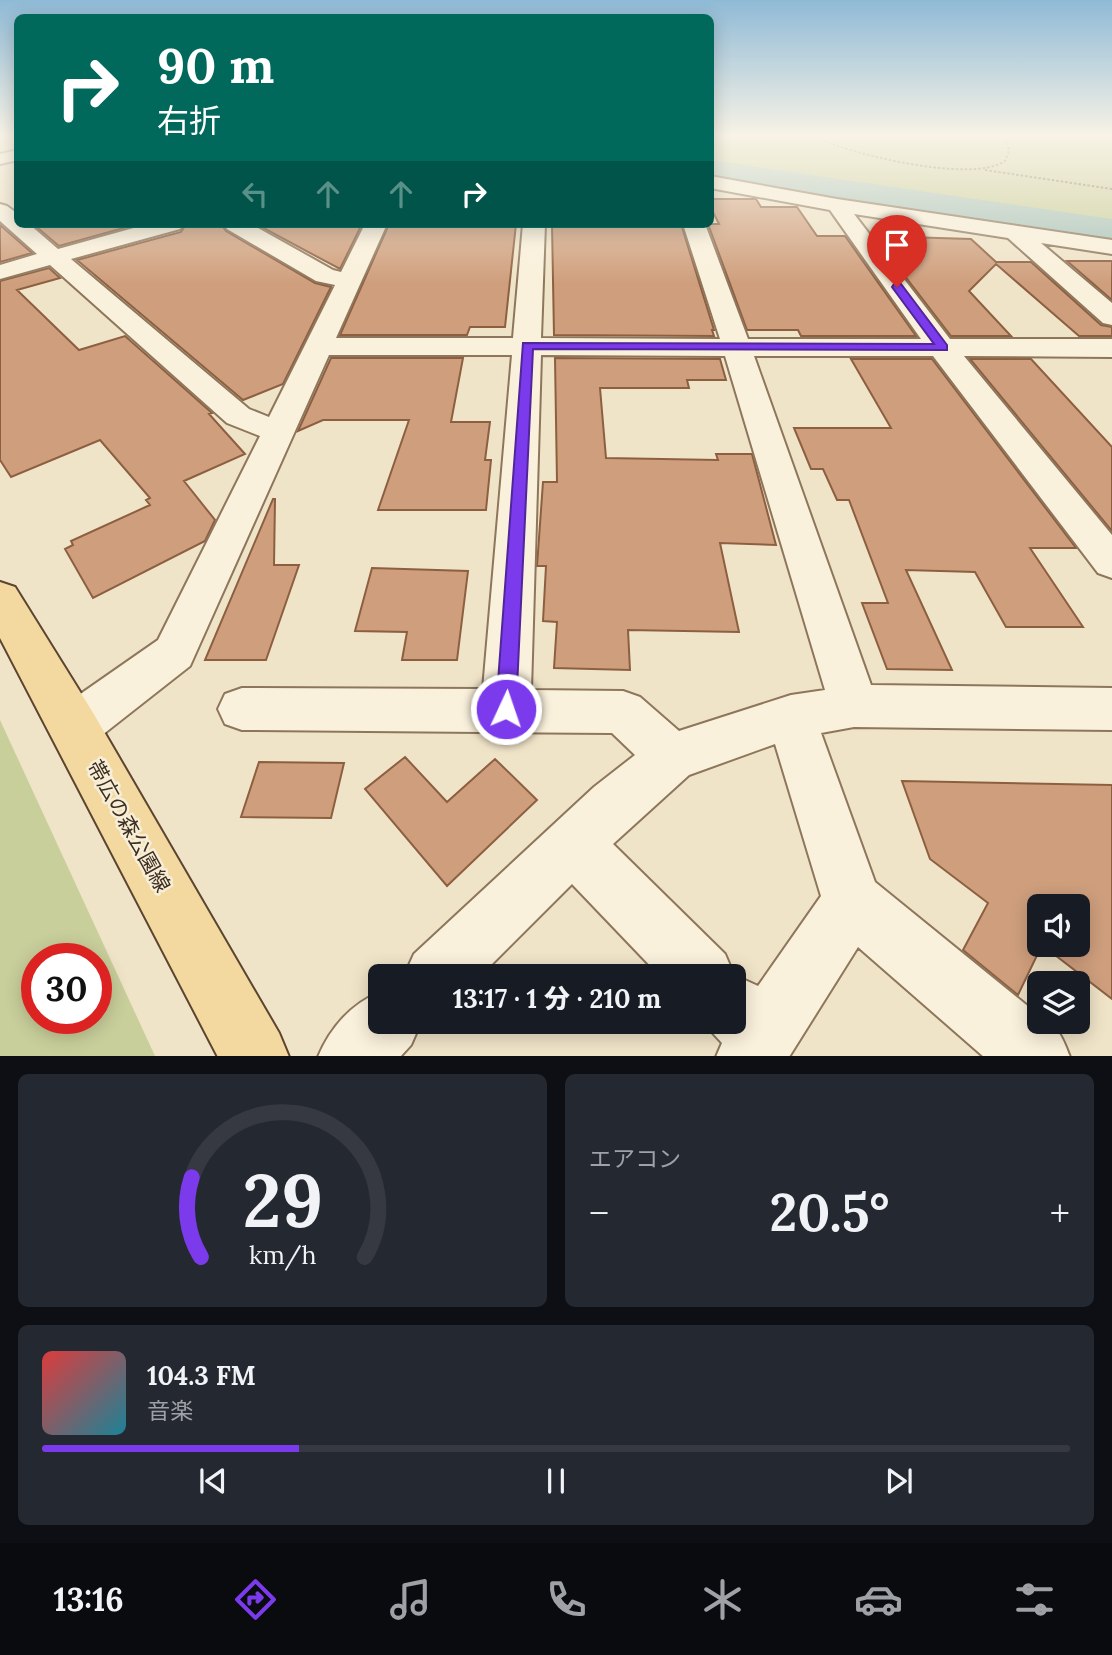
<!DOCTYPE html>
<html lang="ja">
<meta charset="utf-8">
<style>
:root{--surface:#171b24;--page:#242831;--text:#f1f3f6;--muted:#9ea1a6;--line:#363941;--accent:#7c3aed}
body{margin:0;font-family:Lora,"Noto Sans JP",serif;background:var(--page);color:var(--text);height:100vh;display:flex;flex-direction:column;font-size:26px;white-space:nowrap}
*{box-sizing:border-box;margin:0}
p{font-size:23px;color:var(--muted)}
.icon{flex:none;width:38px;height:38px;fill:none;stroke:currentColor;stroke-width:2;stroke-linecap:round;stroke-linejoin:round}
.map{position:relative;height:1056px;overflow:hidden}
.panel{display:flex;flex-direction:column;gap:18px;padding:18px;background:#0d0f14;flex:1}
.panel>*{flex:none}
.hud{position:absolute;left:14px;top:14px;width:700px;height:214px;border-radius:10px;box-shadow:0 4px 18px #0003;background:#00695c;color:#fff;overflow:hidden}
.controls{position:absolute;left:1027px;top:894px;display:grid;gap:14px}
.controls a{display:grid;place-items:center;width:63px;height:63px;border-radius:10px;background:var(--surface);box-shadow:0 4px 18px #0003;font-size:35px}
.speed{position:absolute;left:21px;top:943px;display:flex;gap:14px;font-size:35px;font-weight:700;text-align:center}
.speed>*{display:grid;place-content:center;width:91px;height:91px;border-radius:50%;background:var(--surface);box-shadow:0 4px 18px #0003;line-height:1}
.speed .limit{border:10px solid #d22;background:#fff;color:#111}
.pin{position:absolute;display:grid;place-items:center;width:60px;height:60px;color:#fff;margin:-72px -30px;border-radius:50% 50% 50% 0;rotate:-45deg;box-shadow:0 0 7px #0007}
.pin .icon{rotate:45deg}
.me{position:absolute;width:77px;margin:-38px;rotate:3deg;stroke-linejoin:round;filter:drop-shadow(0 0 5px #0008)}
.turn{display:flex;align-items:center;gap:24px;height:147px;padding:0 28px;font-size:32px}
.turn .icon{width:91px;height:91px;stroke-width:2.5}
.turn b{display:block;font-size:49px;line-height:60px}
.lanes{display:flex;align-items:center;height:66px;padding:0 28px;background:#0003;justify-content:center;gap:35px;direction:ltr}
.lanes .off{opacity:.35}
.big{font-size:52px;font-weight:800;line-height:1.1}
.panel .card{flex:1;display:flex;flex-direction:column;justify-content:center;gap:10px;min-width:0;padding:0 24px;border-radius:10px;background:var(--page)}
.panel .dial{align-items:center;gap:0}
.dial svg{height:182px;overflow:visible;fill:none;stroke:var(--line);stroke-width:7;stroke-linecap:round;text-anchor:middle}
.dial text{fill:var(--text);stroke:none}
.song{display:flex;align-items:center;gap:21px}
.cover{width:84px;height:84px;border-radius:10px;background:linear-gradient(135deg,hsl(0 70% 55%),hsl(190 70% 35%))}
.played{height:7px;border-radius:4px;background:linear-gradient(90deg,var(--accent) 25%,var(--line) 25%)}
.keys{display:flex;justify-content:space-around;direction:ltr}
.heat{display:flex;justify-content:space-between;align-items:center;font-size:38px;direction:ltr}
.panel .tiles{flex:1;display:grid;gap:18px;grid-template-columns:1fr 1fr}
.card:last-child{grid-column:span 2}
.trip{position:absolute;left:368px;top:964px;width:378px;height:70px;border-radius:10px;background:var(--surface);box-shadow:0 4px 18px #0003;font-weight:800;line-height:70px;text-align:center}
.tab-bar{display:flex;height:112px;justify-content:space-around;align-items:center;background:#090b0e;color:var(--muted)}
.tab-bar .icon{width:49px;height:49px}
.tab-bar .active{color:var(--accent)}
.tab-bar b{font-size:32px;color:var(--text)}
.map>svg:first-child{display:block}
</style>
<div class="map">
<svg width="1112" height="1057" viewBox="0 0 1112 1057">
<rect width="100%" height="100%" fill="#f0e4c8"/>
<path fill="#c9cf9b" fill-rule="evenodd" d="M711,135H1112V228L711,164Z
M0,720L155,1056H0ZM96,959V1018H37V959Z"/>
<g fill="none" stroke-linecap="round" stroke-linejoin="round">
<path fill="#a9c4bc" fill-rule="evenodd" d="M710,160L1112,219V245L710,182Z"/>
</g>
<path fill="#cf9f7d" stroke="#8d5f41" stroke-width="2" d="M710,199H756L761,207H797L817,236H845L916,336H801L798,330H747L708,224H719L710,206Z
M33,224H138L59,246Z
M186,224H221L226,231L315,283L331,287L283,384L243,400L77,260L181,232Z
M256,224H362L340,269Z
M389,224H516L505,327H470L467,335H340Z
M681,224L714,330H712L714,336L554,335L552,225Z
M0,225L32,253L0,262Z
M874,236L971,239L996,262H1031L1101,325L1112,327V336H1079L996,264L969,291L1011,336H951Z
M1067,261H1112V300Z
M49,268L60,278L17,290L79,350L125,336L212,413L209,414L245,454L184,481L215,520L205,541L93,598L65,549L73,545L71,541L150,505L146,500L150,498L100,440L11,477L0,460V281Z
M331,358H463L451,422H490L485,460H491L486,510H378L409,420H323L298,431Z
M555,358L720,359L726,380H687L689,388H600L606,458L718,460L716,454H752L776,545L720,543L739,632L628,630L630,670L554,668L557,622L543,621L546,566H537L543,482H557Z
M851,359H932L1076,548H1030L1083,627H1006L975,572L906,570L952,670L887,669L862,603H888L849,500H837L823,469H811L794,428H891Z
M970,359H1031L1112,447V531Z
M273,499H275L274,565H299L266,660H205Z
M372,568L468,571L457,660H402L407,632L355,631Z
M405,757L447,802L495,759L537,800L447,886L365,789Z
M259,762L344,763L331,818L241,817Z
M902,781L1112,785V999L1042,945H1078V906H1040V945H1042L1018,995L963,950L988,903L930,859Z"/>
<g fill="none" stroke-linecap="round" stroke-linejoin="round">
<defs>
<path id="minor" d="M18,150V160L0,164V154Z
M710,176L837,199L1112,240V254L1041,243L1112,303V325L1103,323L1008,238L854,214L950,339H1112V357L964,356L1112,535V578L1098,573L933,356H754L871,685L1112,688V730L854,727L821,733L875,882L1040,1016V1022C1058,1022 1064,1042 1070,1057H984L858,947L789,1057H716L722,1043L710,1030L707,1022H733V976H660L572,884L480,976H404L414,954L594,787L635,755L612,733L242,730L225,724L218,709L225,694L242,688L483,689L512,355H329L190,666L92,743L74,749L56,743L49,727L56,711L158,640L260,436L227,423L50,265L0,279V265L37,254L0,221V204L7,206L18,214V224H29L58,249L148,224H183L180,229L71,259L249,409L269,417L335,285L316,281L227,229L224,224H251L333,270L341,272L365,224H387L336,338H513L523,224H545L541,338L720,339L683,224H705L748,339H921L830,210L710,188ZM541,355L725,356L825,690L791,695L679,731L640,697L623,691L531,690ZM775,744L821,896L758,986L734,975L725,954L613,844L689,775Z
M380,992V1022H421L411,1045L400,1057H318C330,1028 351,1004 380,992Z"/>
<path id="major" d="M0,582L15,587L92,711L279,1033L289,1057H218L0,638Z"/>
</defs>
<use href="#minor" stroke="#8d765c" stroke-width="4"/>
<use href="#major" stroke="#5b4430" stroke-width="4"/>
<path stroke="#8d765c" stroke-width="2" stroke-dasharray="2.5 2" stroke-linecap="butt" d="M812,135C847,154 971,184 1005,161L1009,151L1005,135
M985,170L1112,189"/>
<use href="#minor" fill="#faf1dc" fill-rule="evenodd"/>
<use href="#major" fill="#f3d9a0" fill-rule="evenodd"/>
</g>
<linearGradient id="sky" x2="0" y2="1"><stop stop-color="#8fbad6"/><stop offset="0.48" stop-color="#f8f3e6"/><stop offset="1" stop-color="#f8f3e6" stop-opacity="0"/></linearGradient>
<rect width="1112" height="283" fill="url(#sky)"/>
<path fill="#7c3aed" stroke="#51269a" stroke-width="2" d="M894,284H901L947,345V350L533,349L516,709L513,716L506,718L499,716L496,709L523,343L934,344L892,287Z"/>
<g text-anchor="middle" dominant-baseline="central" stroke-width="5" stroke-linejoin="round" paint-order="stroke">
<g font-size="21" fill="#3d2e20" stroke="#f7eed8">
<text transform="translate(129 826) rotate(61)">帯広の森公園線</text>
</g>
</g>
</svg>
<div class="controls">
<a><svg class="icon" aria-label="sound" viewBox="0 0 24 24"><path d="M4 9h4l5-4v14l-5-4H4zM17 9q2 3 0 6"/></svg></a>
<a><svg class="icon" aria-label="layers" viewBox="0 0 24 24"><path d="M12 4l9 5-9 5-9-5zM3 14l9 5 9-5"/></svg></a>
</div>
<div class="speed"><div class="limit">30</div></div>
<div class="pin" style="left:897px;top:287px;background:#d93025"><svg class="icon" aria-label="arrive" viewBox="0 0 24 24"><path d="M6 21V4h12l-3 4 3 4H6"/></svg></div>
<svg class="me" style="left:506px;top:709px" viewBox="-20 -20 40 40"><circle r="17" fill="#7c3aed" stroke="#fff" stroke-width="3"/><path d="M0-11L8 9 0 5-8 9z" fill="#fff"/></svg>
<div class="trip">13:17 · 1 分 · 210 m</div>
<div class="hud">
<div class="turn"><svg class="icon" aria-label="right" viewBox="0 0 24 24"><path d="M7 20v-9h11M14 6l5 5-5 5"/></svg><div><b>90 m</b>右折</div></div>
<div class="lanes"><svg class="icon off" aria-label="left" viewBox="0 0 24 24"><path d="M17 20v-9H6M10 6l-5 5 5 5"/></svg><svg class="icon off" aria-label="ahead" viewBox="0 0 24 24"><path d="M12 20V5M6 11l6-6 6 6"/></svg><svg class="icon off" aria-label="ahead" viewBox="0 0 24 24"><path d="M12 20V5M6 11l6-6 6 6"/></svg><svg class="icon" aria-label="right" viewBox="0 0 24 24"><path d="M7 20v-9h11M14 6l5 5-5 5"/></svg></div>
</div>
</div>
<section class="panel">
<div class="tiles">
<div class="card dial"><svg viewBox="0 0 100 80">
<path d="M14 69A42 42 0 1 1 86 69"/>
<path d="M14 69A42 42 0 0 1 10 34" stroke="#7c3aed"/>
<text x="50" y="56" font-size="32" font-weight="700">29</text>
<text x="50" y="72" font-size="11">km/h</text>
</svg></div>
<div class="card"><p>エアコン</p>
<div class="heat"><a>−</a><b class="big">20.5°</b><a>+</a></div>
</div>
<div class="card">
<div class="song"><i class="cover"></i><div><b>104.3 FM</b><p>音楽</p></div></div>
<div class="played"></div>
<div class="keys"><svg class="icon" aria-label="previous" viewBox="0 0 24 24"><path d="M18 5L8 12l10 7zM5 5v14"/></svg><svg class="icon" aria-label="pause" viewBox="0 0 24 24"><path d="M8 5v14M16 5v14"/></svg><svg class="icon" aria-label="next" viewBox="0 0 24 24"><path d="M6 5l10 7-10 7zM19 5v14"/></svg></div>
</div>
</div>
</section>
<nav class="tab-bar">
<b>13:16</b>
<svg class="icon active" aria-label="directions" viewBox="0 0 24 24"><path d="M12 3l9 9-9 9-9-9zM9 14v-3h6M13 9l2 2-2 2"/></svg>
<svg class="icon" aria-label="music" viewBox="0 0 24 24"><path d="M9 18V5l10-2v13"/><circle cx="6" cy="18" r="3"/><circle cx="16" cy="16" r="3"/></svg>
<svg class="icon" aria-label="phone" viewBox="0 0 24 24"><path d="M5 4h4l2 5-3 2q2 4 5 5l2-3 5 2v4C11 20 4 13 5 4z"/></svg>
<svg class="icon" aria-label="climate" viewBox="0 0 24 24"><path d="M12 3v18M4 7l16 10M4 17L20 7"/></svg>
<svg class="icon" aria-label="car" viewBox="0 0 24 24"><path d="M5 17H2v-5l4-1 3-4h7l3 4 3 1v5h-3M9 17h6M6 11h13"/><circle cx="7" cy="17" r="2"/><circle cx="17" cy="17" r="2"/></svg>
<svg class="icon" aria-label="filters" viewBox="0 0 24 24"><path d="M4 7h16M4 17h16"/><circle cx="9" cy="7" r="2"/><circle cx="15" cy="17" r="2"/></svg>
</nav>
